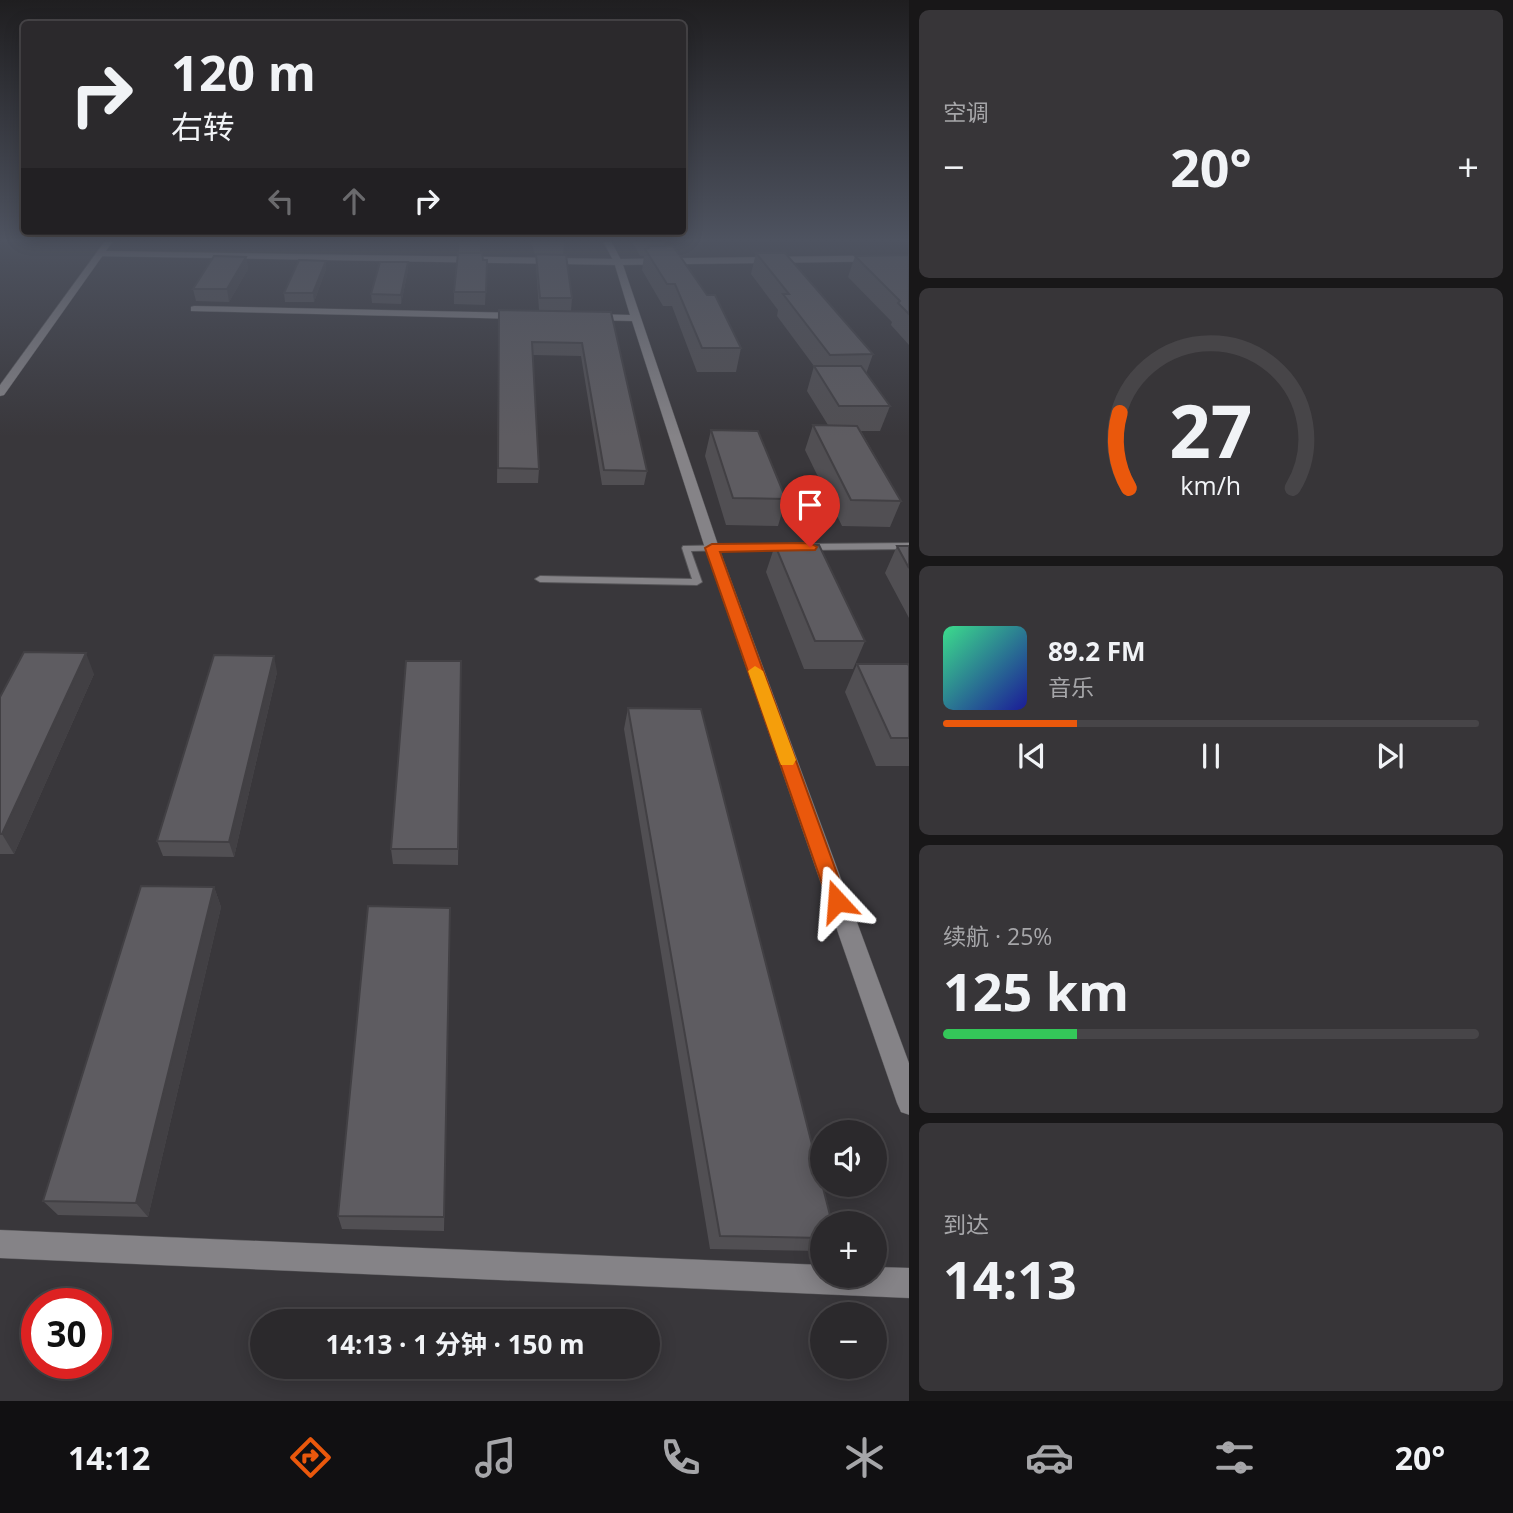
<!DOCTYPE html>
<html lang="zh">
<meta charset="utf-8">
<style>
:root{--surface:#2b292c;--page:#373538;--text:#f1f3f6;--muted:#a6a6a9;--line:#474548;--accent:#ea580c}
body{margin:0;font-family:"Open Sans","Noto Sans SC",sans-serif;background:var(--page);color:var(--text);height:100vh;display:flex;flex-direction:column;font-size:26px;white-space:nowrap}
*{box-sizing:border-box;margin:0}
p{font-size:23px;color:var(--muted)}
.icon{flex:none;width:38px;height:38px;fill:none;stroke:currentColor;stroke-width:2;stroke-linecap:round;stroke-linejoin:round}
.map{position:relative;flex:1;overflow:hidden}
.sheet{display:flex;flex-direction:column;gap:10px;padding:10px;background:#181718;width:604px}
.sheet>*{flex:none}
.hud{position:absolute;left:21px;top:21px;width:665px;height:214px;border-radius:7px;box-shadow:0 4px 18px #0003,0 0 0 2px var(--line);background:#2b292c;color:var(--text);overflow:hidden}
.controls{position:absolute;left:810px;top:1120px;display:grid;gap:14px}
.controls a{display:grid;place-items:center;width:77px;height:77px;border-radius:50%;background:var(--surface);box-shadow:0 4px 18px #0003,0 0 0 2px var(--line);font-size:35px}
.speed{position:absolute;left:21px;top:1288px;display:flex;gap:14px;font-size:35px;font-weight:700;text-align:center}
.speed>*{display:grid;place-content:center;width:91px;height:91px;border-radius:50%;background:var(--surface);box-shadow:0 4px 18px #0003,0 0 0 2px var(--line);line-height:1}
.speed .limit{border:10px solid #d22;background:#fff;color:#111}
.pin{position:absolute;display:grid;place-items:center;width:60px;height:60px;color:#fff;margin:-72px -30px;border-radius:50% 50% 50% 0;rotate:-45deg;box-shadow:0 0 7px #0007}
.pin .icon{rotate:45deg}
.me{position:absolute;width:77px;margin:-38px;rotate:341deg;stroke-linejoin:round;filter:drop-shadow(0 0 5px #0008)}
.turn{display:flex;align-items:center;gap:24px;height:147px;padding:0 35px;font-size:32px}
.turn .icon{width:91px;height:91px;stroke-width:2.5}
.turn b{display:block;font-size:49px;line-height:60px}
.lanes{display:flex;align-items:center;height:66px;padding:0 35px;background:#0003;justify-content:center;gap:35px;direction:ltr}
.lanes .off{opacity:.35}
.big{font-size:52px;font-weight:700;line-height:1.1}
.sheet .widget{flex:1;display:flex;flex-direction:column;justify-content:center;gap:10px;min-width:0;padding:0 24px;border-radius:10px;background:var(--page)}
.sheet .dial{align-items:center;gap:0}
.dial svg{height:182px;overflow:visible;fill:none;stroke:var(--line);stroke-width:7;stroke-linecap:round;text-anchor:middle}
.dial text{fill:var(--text);stroke:none}
.song{display:flex;align-items:center;gap:21px}
.cover{width:84px;height:84px;border-radius:10px;background:linear-gradient(135deg,hsl(150 70% 55%),hsl(240 70% 35%))}
.played{height:7px;border-radius:4px;background:linear-gradient(90deg,var(--accent) 25%,var(--line) 25%)}
.keys{display:flex;justify-content:space-around;direction:ltr}
.heat{display:flex;justify-content:space-between;align-items:center;font-size:38px;direction:ltr}
.charge{height:10px;border-radius:5px;background:linear-gradient(90deg,#34c759 25%,var(--line) 0)}
.trip{position:absolute;left:250px;top:1309px;width:410px;height:70px;border-radius:35px;background:var(--surface);box-shadow:0 4px 18px #0003,0 0 0 2px var(--line);font-weight:700;line-height:70px;text-align:center}
.dock{display:flex;height:112px;justify-content:space-around;align-items:center;background:#111012;color:var(--muted)}
.dock .icon{width:49px;height:49px}
.dock .selected{color:var(--accent)}
.dock b{font-size:32px;color:var(--text)}
main{display:flex;flex:1;min-height:0}
.map>svg:first-child{display:block}
</style>
<main>
<div class="map">
<svg width="910" height="1401" viewBox="0 0 910 1401">
<rect width="100%" height="100%" fill="#39373b"/>
<g fill="none" stroke-linecap="round" stroke-linejoin="round">
<defs>
<path id="service" d="M910,543V549L808,550L804,547L808,544Z
M788,544L791,545V549L691,551L702,582L697,585L540,582L535,579L540,576L692,579L682,548L683,546Z"/>
<path id="minor" d="M603,241H611L622,262L719,548L910,1066V1115L901,1112L897,1103L705,548L632,321L589,320L584,317L589,314L630,315L614,262Z
M194,306L523,313L528,316L523,319L191,311V307Z
M0,1230L822,1265V1276H875V1267L910,1268V1298L0,1258Z"/>
<path id="tertiary" d="M99,251L618,259L910,255V261L618,265L96,256Z"/>
<path id="secondary" d="M105,241H113L4,395L0,396V385Z"/>
</defs>
<use href="#service" stroke="#565558" stroke-width="2"/>
<use href="#minor" stroke="#565558" stroke-width="1"/>
<use href="#tertiary" stroke="#565558" stroke-width="1"/>
<use href="#secondary" stroke="#565558" stroke-width="1"/>
<use href="#service" fill="#858387" fill-rule="evenodd"/>
<use href="#minor" fill="#858387" fill-rule="evenodd"/>
<use href="#tertiary" fill="#858387" fill-rule="evenodd"/>
<use href="#secondary" fill="#858387" fill-rule="evenodd"/>
</g>
<path fill="#514f53" d="M449,241H480V253L483,260H487L485,305L454,304V292L459,253V241Z
M531,241H564L563,255L572,298L571,311L539,310L536,266V255H535Z
M632,241H665L664,246L741,348L736,372H697L672,306H663L642,270L644,256H640Z
M756,253L873,354L866,374L890,406L880,431H861L901,501L890,527L842,526L805,450L813,425H828L807,391L814,366L777,316L778,310L751,274Z
M909,255V345L891,325L892,322L848,277L855,256Z
M246,257L248,269L229,302L196,301L193,289Z
M326,269L314,302H285L284,293Z
M408,270L401,304L372,303L371,294Z
M499,310L611,312L647,471L644,485H602L581,356L533,355L539,469L538,483H497Z
M711,430L786,499L778,526L726,525L705,456Z
M775,545L865,641L853,669H804L766,572Z
M897,546H909V618L885,573Z
M461,661L458,865L393,864L391,849Z
M857,664L909,666V766H876L845,692Z
M277,672L234,857L163,856L157,841Z
M94,674L14,854H0V697Z
M628,708L822,1223V1250L821,1251L710,1249L624,729Z
M214,887L221,907L148,1217L58,1215L43,1201Z
M450,908L444,1231L342,1229L338,1216Z"/>
<path fill="#424044" d="M246,257L248,269L229,302L227,289Z
M326,261V269L314,302L313,293Z
M408,262V270L401,304V295Z
M86,653L94,674L14,854L2,834Z
M274,656L277,672L234,857L229,842Z
M214,887L221,907L148,1217L136,1203Z
M450,908V927L444,1231V1217Z"/>
<path fill="#5e5c61" stroke="#424044" stroke-width="2" d="M648,246H673L707,295H715L741,348H702L675,284H667L645,249L649,248Z
M458,253H482L483,260H487L486,292H454Z
M756,253H785L873,354L830,355L783,294H789Z
M536,254L566,255L572,298H540Z
M909,255V314L898,303L900,301L855,256Z
M214,256L246,257L227,289H193Z
M299,260L326,261L313,293H284Z
M380,262H408L401,295L371,294Z
M499,310L611,312L647,471L604,470L582,343L532,342L539,469L498,468Z
M814,366H861L890,406H839Z
M813,425L857,426L901,501L851,500Z
M711,430L758,431L786,499L733,498Z
M775,545H819L865,641H815Z
M897,546H909V568Z
M24,652L86,653L2,834H0V697Z
M214,655L274,656L229,842L157,841Z
M406,661H461L458,849H391Z
M857,664H908L909,666V738H891Z
M628,708L701,709L832,1223H822V1238L720,1236Z
M141,886L214,887L136,1203L43,1201Z
M368,906L450,908L444,1217L338,1216Z"/>
<linearGradient id="sky" x2="0" y2="1"><stop stop-color="#1f1e20"/><stop offset="0.55" stop-color="#4e5360"/><stop offset="1" stop-color="#4e5360" stop-opacity="0"/></linearGradient>
<rect width="910" height="437" fill="url(#sky)"/>
<path fill="#ea580c" stroke="#983908" stroke-width="2" d="M810,543L817,547L815,550L720,552L847,901L844,907L837,910L830,907L828,901L705,548L712,544Z"/>
<path fill="#f59e0b" d="M755,666L763,671L796,760L793,765H781L779,760L748,671Z"/>
</svg>
<div class="controls">
<a><svg class="icon" aria-label="sound" viewBox="0 0 24 24"><path d="M4 9h4l5-4v14l-5-4H4zM17 9q2 3 0 6"/></svg></a>
<a>+</a>
<a>−</a>
</div>
<div class="speed"><div class="limit">30</div></div>
<div class="pin" style="left:810px;top:547px;background:#d93025"><svg class="icon" aria-label="arrive" viewBox="0 0 24 24"><path d="M6 21V4h12l-3 4 3 4H6"/></svg></div>
<svg class="me" style="left:837px;top:901px" viewBox="-20 -20 40 40"><path d="M0-17L14 15 0 8-14 15z" fill="#ea580c" stroke="#fff" stroke-width="4"/></svg>
<div class="trip">14:13 · 1 分钟 · 150 m</div>
<div class="hud">
<div class="turn"><svg class="icon" aria-label="right" viewBox="0 0 24 24"><path d="M7 20v-9h11M14 6l5 5-5 5"/></svg><div><b>120 m</b>右转</div></div>
<div class="lanes"><svg class="icon off" aria-label="left" viewBox="0 0 24 24"><path d="M17 20v-9H6M10 6l-5 5 5 5"/></svg><svg class="icon off" aria-label="ahead" viewBox="0 0 24 24"><path d="M12 20V5M6 11l6-6 6 6"/></svg><svg class="icon" aria-label="right" viewBox="0 0 24 24"><path d="M7 20v-9h11M14 6l5 5-5 5"/></svg></div>
</div>
</div>
<section class="sheet">
<div class="widget"><p>空调</p>
<div class="heat"><a>−</a><b class="big">20°</b><a>+</a></div>
</div>
<div class="widget dial"><svg viewBox="0 0 100 80">
<path d="M14 69A42 42 0 1 1 86 69"/>
<path d="M14 69A42 42 0 0 1 10 36" stroke="#ea580c"/>
<text x="50" y="56" font-size="32" font-weight="700">27</text>
<text x="50" y="72" font-size="11">km/h</text>
</svg></div>
<div class="widget">
<div class="song"><i class="cover"></i><div><b>89.2 FM</b><p>音乐</p></div></div>
<div class="played"></div>
<div class="keys"><svg class="icon" aria-label="previous" viewBox="0 0 24 24"><path d="M18 5L8 12l10 7zM5 5v14"/></svg><svg class="icon" aria-label="pause" viewBox="0 0 24 24"><path d="M8 5v14M16 5v14"/></svg><svg class="icon" aria-label="next" viewBox="0 0 24 24"><path d="M6 5l10 7-10 7zM19 5v14"/></svg></div>
</div>
<div class="widget"><p>续航 · 25%</p><b class="big">125 km</b><div class="charge"></div></div>
<div class="widget"><p>到达</p><b class="big">14:13</b></div>
</section>
</main>
<nav class="dock">
<b>14:12</b>
<svg class="icon selected" aria-label="directions" viewBox="0 0 24 24"><path d="M12 3l9 9-9 9-9-9zM9 14v-3h6M13 9l2 2-2 2"/></svg>
<svg class="icon" aria-label="music" viewBox="0 0 24 24"><path d="M9 18V5l10-2v13"/><circle cx="6" cy="18" r="3"/><circle cx="16" cy="16" r="3"/></svg>
<svg class="icon" aria-label="phone" viewBox="0 0 24 24"><path d="M5 4h4l2 5-3 2q2 4 5 5l2-3 5 2v4C11 20 4 13 5 4z"/></svg>
<svg class="icon" aria-label="climate" viewBox="0 0 24 24"><path d="M12 3v18M4 7l16 10M4 17L20 7"/></svg>
<svg class="icon" aria-label="car" viewBox="0 0 24 24"><path d="M5 17H2v-5l4-1 3-4h7l3 4 3 1v5h-3M9 17h6M6 11h13"/><circle cx="7" cy="17" r="2"/><circle cx="17" cy="17" r="2"/></svg>
<svg class="icon" aria-label="filters" viewBox="0 0 24 24"><path d="M4 7h16M4 17h16"/><circle cx="9" cy="7" r="2"/><circle cx="15" cy="17" r="2"/></svg>
<b>20°</b>
</nav>
